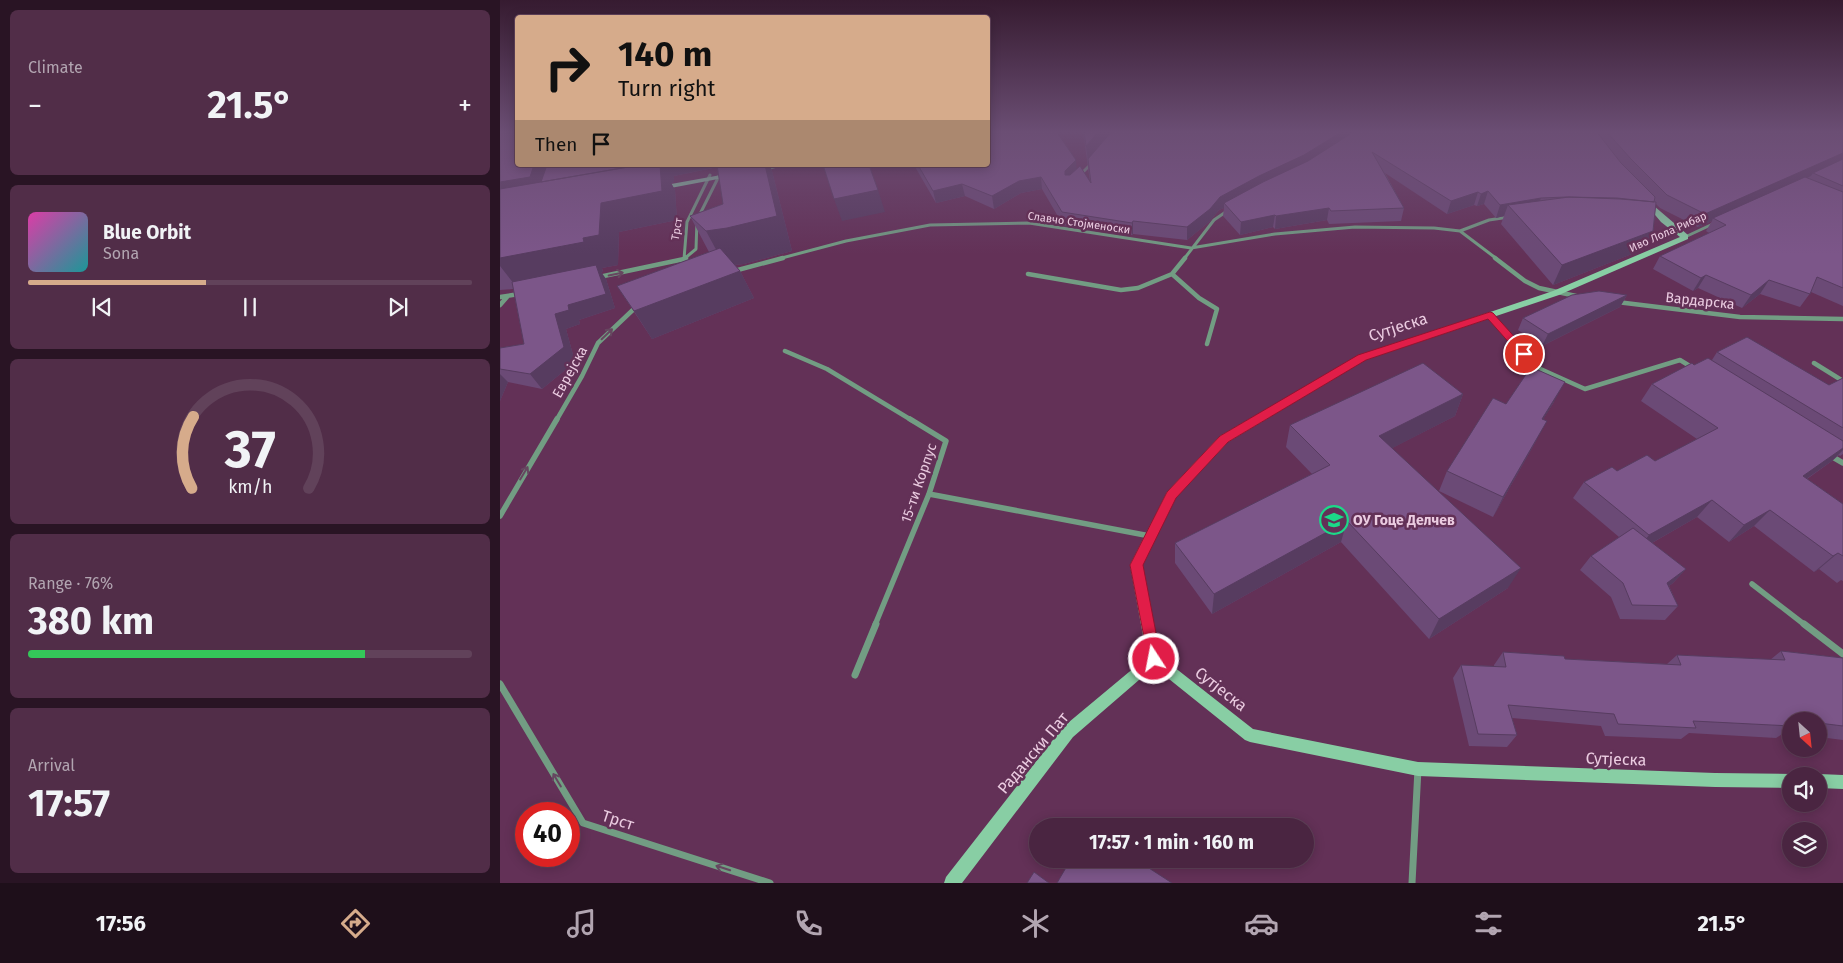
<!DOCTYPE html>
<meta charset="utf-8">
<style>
:root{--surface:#4a2541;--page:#512d48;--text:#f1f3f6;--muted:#b2a5b1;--line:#61425a;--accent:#d6ab8b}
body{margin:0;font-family:"Fira Sans",sans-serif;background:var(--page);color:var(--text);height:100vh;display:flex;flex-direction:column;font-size:19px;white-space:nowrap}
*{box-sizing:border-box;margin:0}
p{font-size:16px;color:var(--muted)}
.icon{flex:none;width:28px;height:28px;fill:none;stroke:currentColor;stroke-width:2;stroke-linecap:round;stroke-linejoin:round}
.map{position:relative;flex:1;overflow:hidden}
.side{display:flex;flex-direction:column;gap:10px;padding:10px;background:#291424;width:500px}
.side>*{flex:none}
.top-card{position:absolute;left:15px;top:15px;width:475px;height:152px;border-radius:5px;box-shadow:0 2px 12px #0003,0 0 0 1px var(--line);background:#d6ab8b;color:#111;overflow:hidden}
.needle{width:32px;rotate:153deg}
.fabs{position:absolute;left:1282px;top:712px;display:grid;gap:10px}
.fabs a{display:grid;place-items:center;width:45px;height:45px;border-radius:50%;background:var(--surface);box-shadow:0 2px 12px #0003,0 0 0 1px var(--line);font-size:25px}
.speed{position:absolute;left:15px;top:802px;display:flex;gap:10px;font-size:25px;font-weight:700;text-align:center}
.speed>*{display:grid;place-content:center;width:65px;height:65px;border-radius:50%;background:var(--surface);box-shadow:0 2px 12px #0003,0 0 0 1px var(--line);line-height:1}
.speed .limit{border:8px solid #d22;background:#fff;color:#111}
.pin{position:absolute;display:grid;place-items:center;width:42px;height:42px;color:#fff;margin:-21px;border:2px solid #fff;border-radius:50%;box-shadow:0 1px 5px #0007}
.me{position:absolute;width:55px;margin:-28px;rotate:349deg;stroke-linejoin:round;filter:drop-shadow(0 0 4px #0008)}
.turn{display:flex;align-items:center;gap:18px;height:105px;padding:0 20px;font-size:22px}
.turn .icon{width:65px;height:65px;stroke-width:2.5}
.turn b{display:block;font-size:35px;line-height:42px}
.then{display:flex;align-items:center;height:48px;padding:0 20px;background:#0003;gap:10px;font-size:19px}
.big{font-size:38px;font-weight:700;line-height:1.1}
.side .tile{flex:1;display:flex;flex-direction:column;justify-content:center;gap:8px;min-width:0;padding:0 18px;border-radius:8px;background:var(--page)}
.side .dial{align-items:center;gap:0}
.dial svg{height:130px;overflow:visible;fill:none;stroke:var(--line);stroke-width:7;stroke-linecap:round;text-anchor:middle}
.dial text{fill:var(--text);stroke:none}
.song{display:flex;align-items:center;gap:15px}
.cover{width:60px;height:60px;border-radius:8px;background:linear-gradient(135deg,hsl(320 70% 55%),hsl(180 70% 35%))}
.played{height:5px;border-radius:2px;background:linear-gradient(90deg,var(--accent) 40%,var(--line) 40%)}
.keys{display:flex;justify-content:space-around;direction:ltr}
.heat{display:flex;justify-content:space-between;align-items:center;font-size:28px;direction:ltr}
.charge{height:8px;border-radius:4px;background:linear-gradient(90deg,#34c759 76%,var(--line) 0)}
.trip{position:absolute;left:529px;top:818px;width:285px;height:50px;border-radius:25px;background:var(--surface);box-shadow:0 2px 12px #0003,0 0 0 1px var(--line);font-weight:700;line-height:50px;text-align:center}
.tabs{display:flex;height:80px;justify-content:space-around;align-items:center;background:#1e0f1a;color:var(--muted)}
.tabs .icon{width:35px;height:35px}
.tabs .active{color:var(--accent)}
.tabs b{font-size:22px;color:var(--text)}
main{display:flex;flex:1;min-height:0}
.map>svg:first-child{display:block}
</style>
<main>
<section class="side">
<div class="tile"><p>Climate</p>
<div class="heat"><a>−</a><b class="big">21.5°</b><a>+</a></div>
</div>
<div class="tile">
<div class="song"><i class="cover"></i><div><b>Blue Orbit</b><p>Sona</p></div></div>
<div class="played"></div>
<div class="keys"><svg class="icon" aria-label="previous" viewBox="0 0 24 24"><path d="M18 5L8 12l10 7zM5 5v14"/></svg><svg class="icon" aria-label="pause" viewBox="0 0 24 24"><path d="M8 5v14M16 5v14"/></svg><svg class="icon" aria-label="next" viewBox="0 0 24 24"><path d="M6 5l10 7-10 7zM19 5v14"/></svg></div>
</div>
<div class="tile dial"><svg viewBox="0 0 100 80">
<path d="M14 69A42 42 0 1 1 86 69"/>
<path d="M14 69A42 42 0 0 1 15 25" stroke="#d6ab8b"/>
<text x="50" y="56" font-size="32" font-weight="700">37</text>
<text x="50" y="72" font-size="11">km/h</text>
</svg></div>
<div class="tile"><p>Range · 76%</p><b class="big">380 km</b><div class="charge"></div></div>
<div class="tile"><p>Arrival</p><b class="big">17:57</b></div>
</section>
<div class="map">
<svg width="1343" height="883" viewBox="0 0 1343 883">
<rect width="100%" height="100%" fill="#633157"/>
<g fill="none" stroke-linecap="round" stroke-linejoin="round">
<path stroke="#729d83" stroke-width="3" d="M579,176L593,162
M960,231L989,220L1009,217
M1185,237L1215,223
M184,259L187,222L210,175
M184,259L196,249L197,220L220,174
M278,259L346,241L430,225L529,223L691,248L775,234L855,227L934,228L960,231L997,259
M684,259L714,220L730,209"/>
<path stroke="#729d83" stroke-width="4.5" d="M995,258L1025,281L1039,288L1076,296
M182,261L186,258
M234,271L283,258
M528,274L621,290L638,288L672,274L685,258
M672,274L699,298L717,309L707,344
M99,277L184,259L192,264
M0,297L19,294
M1117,302L1240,317L1343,319
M0,305L7,297
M990,315L1036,367L1085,389L1180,360L1193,368
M285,351L327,369L413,421
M1314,363L1343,381
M56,421L82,376L98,343L137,306"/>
<path stroke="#729d83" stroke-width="5.5" d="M1331,456L1343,463
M429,494L650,536
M0,516L57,419
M1252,584L1305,625
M375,625L429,494L446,441L410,419"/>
<path stroke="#729d83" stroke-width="7" d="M1304,624L1343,654
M355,675L376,624
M0,684L83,823L270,883
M912,883L918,769"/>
<path fill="#88cea4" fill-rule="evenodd" d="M275,165H288L259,172L256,170Z
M232,173L235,175L234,176L160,190L157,188L160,186Z
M1147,200L1188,235V239L1059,295L865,360L728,442L675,498L642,565L660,656L753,729L918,762L1215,773L1291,774L1296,776H1291V788L1215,787L918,776L750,742L745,740L654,667L573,737L462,883H444L446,877L563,727L647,657L630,565L667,492L720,436L859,356L1053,291L1180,237L1161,222L1145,203V201Z
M1319,774L1343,775V789L1319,788V776H1314Z"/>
</g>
<path fill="#6b4a76" d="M0,131L47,167V165H270L272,171L292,251L244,264L235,265L240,271L254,298L152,339L117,286L209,252L190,216L223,204L218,167L174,176V182L171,183L175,190L177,220L119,232L118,265L102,268L103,272H101L106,279L115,308L79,320L80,324L66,329L75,362L42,389L8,382L0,401V348L24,344L13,289L0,290Z
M583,131H1343V306L1311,292L1300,307L1260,294L1242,308L1198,288L1193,291L1153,269L1160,256L1209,233L1206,231L1212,221L1198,227L1160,208L1156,204L1153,231L1142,250L1053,285L1001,224L1004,216L996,218L984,204L977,206L974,205L947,214L885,173L904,208L901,221L829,224L827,220L775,229L773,227L740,235L723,216L724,208L719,210L709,222L687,240L633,234L632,235L563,225L542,189L521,193L494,209L465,196L436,203L414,165H488L577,169L590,182Z
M1127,295L1120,307L1042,346L1018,330L1023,318Z
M1217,352L1329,385L1343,378V454L1340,456L1339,455L1332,461L1307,479L1343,504V581L1341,580L1337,583L1319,569L1314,572L1254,526L1229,542L1197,517L1152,543L1186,569L1173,583L1169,586L1178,606L1165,620L1120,619L1111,597L1080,570L1091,556L1119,537L1073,498L1084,482L1117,471L1155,461L1197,439L1141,401L1152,384L1194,365L1212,360Z
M963,394L955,416L892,448L1008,588L929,639L841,542L712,614L675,563V543L812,474L786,447L790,425Z
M1054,402L1043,419L1036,441L993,517L939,491L947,471L1006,404Z
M1281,651L1343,658V740L1319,737V721H1291V733H1284L1276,738L1189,733L1181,739L1105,736L1101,726L1012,718L1017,735L1007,747L969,746L953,678L961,665L994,666V665L1003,652L1065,659L1167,664L1177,655L1270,660Z"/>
<path fill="#573c60" d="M599,131H613V132L588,162L586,146Z
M843,131H859L802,167L724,203V208L719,210L709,222L687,240V227L720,197Z
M1343,153V162L1313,173L1311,176L1215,219L1213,218L1212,221L1198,227L1205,214Z
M576,160L577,172L566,183L565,171Z
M24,165H45L55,180L139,165H265H226L174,176V182L171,183L175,190L177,220L119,232L118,265L102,268L103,272H101L106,279L115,308L79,320L80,324L66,329L75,362L42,389L30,374L18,289L0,266V182Z
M265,165H270L272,171L292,251L244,264L225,266L206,231Z
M541,177L542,189L521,193L494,209L492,196L519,181Z
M462,184L465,196L436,203L433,191Z
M378,190L385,212L342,221L334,199Z
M988,191L984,204L977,206L981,194Z
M978,192L974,205L947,214L951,201Z
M1041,198L1036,211L1008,205L1004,216L996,218L1000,205Z
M829,208L827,220L775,229L776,216Z
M775,215L773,227L740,235L741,222Z
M633,221V234L632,235V223Z
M1153,231L1142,250L1053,285L1062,265Z
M240,271L254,298L152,339L134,311Z
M1206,275L1198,288L1193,291L1201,278Z
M1269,280L1260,294L1242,308L1251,295Z
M1127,295L1120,307L1042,346L1048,334Z
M0,374L8,382L0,401Z
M1065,382L1054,402L1031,439L1042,419Z
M963,394L955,416L873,458L879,436Z
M1047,421L1036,441L993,517L1003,497Z
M1343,448V450L1332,461L1286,493L1303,476Z
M1212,500L1197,517L1136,552L1149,535Z
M1270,510L1254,526L1229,542L1244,525Z
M847,521L841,542L712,614L714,594Z
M1338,553L1319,569L1314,572L1333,556Z
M1021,568L1008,588L929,639L939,619Z
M1186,569L1173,583L1154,597L1167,583Z"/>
<path fill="#7c5689" stroke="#573c60" d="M0,131H18V165H34L30,177L0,182Z
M488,131H556L576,160L565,171V175H570L580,166L591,183L588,159L612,131H843L804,155L759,176L720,197L710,209L687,227L633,221L632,223L562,212L541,177L519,181L492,196L462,184L433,191L418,165H488Z
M584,131H599L586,146Z
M855,131H1096L1121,163L1155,197L1154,202L1117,198L1066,197L1041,198L1000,205L988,191L981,194L978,192L951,201L872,152L904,208L831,211L829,208L776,216L775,215L741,222L724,203L763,182L808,161Z
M1106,131H1343V153L1205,214L1167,195L1131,159Z
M1343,159V186L1313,173Z
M47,165H139L41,182Z
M140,165H160L162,191L101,203L99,235L83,238L84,242L0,258V189Z
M217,165H265L277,216L227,228L206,231L190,216L223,204Z
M323,165H369L378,190L334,199Z
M1305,177L1343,192V288L1317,277L1310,294L1269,280L1251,295L1206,275L1201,278L1160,256L1226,225L1213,218Z
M1069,197L1120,199L1156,202L1153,231L1062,265L1008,205Z
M220,248L240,271L134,311L117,286Z
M96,265L106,294L68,305L69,310L55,314L64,347L30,374L0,369V348L24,344L12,282Z
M1099,291L1127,295L1048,334L1023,318L1072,295Z
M1247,337L1329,385L1343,378V428L1217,352Z
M1208,358L1343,441V448L1303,476L1343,504V556L1338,553L1333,556L1270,510L1244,525L1212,500L1149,535L1084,482L1112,467L1117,471L1147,455L1155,461L1218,428L1152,384L1192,363L1194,365Z
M923,363L963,394L879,436L1021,568L939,619L847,521L714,594L675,543L830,465L790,425Z
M1031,367L1065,382L1042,419L1047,421L1003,497L947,471L993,398L1006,404Z
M1133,528L1186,569L1167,583L1178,606L1132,605L1123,583L1091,556Z
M1281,651L1343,658V726L1319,723V721H1307L1290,719L1291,721V726L1193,721L1196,728L1118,724L1114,714L1008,705L1017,735L978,734L961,665L1006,667L1003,652L1064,656L1065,659L1181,665L1177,655L1285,660Z
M571,859H635L672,883H557Z
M534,872L549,883H527Z"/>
<defs><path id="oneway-shaft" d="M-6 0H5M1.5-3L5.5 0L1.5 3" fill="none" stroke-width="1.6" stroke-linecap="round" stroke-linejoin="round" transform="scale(1.25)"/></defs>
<g stroke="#664760">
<use href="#oneway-shaft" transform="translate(116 274) rotate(-12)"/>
<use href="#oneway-shaft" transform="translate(107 334) rotate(-44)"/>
<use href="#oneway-shaft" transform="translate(24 473) rotate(-59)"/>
<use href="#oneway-shaft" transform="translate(57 780) rotate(-121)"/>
<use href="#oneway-shaft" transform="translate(223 868) rotate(-162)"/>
</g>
<linearGradient id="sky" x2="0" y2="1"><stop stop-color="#361b30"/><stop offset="0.52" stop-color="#6b4e74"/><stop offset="1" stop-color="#6b4e74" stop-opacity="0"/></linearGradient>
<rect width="1343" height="254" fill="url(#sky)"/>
<path fill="#e11d48" stroke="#92132f" d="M990,312L993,313L1028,352V356H1021L988,319L866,360L728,442L676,498L643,565L661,659L659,663L654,665L649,663L630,565L667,492L720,436L858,355Z"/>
<defs>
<symbol id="school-ring" viewBox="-11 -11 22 22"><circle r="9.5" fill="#633157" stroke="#1cd988" stroke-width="1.5"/><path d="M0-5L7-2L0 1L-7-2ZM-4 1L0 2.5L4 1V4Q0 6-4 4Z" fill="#1cd988"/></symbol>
</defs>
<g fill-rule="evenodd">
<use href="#school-ring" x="818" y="504" width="32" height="32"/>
</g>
<g text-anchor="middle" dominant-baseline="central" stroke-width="5" stroke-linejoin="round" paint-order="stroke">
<g font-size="11" fill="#ebcce1" stroke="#633157">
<text transform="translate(579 223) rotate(8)">Славчо Стојменоски</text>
<text transform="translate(177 229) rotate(-80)">Трст</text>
<text transform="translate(1168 232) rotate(-24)">Иво Лола Рибар</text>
</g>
<g font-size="14" fill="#ebcce1" stroke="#633157">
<text transform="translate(1200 301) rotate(6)">Вардарска</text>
<text transform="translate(70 372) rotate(-61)">Еврејска</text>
<text transform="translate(419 483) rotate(-71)">15-ти Корпус</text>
</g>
<g font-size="14" font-weight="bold" fill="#ebcce1" stroke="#633157" text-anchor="start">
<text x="853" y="520">ОУ Гоце Делчев</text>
</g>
<g font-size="16" fill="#ebcce1" stroke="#633157">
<text transform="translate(898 327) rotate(-18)">Сутјеска</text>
<text transform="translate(721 689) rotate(38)">Сутјеска</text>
<text transform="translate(533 753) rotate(-50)">Радански Пат</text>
<text transform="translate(1116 759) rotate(2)">Сутјеска</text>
<text transform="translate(118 820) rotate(18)">Трст</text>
</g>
</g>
</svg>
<div class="fabs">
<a><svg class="needle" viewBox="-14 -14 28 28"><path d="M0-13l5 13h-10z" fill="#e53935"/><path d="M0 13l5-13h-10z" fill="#b2a5b1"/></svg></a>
<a><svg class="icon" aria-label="sound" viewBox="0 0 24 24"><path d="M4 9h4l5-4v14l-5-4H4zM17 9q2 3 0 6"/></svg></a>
<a><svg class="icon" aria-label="layers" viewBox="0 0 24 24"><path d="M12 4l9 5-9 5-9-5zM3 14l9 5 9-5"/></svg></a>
</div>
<div class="speed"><div class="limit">40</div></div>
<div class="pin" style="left:1024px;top:354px;background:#d93025"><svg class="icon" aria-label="arrive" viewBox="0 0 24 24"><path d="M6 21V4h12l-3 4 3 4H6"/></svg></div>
<svg class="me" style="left:654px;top:659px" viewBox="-20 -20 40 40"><circle r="17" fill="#e11d48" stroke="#fff" stroke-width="3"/><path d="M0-11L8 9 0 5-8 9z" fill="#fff"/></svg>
<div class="trip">17:57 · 1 min · 160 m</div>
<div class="top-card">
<div class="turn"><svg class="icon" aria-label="right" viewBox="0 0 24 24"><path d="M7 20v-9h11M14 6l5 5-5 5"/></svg><div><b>140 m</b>Turn right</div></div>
<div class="then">Then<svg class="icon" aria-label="arrive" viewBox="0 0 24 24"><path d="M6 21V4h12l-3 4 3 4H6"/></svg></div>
</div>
</div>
</main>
<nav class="tabs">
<b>17:56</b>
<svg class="icon active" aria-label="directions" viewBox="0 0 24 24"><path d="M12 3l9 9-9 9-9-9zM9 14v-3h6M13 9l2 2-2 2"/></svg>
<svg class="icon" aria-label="music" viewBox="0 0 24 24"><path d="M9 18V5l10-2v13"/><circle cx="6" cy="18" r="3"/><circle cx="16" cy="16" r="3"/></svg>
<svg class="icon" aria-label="phone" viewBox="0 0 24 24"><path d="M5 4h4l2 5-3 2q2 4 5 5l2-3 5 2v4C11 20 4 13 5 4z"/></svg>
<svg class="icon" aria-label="climate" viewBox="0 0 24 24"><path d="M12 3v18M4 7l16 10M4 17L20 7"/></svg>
<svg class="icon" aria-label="car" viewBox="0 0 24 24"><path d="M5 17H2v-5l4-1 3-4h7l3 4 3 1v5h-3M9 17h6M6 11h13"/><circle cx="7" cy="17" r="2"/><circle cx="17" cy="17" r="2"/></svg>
<svg class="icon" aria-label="filters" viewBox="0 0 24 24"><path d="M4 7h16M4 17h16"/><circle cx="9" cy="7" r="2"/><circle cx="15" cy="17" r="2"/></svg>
<b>21.5°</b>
</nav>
